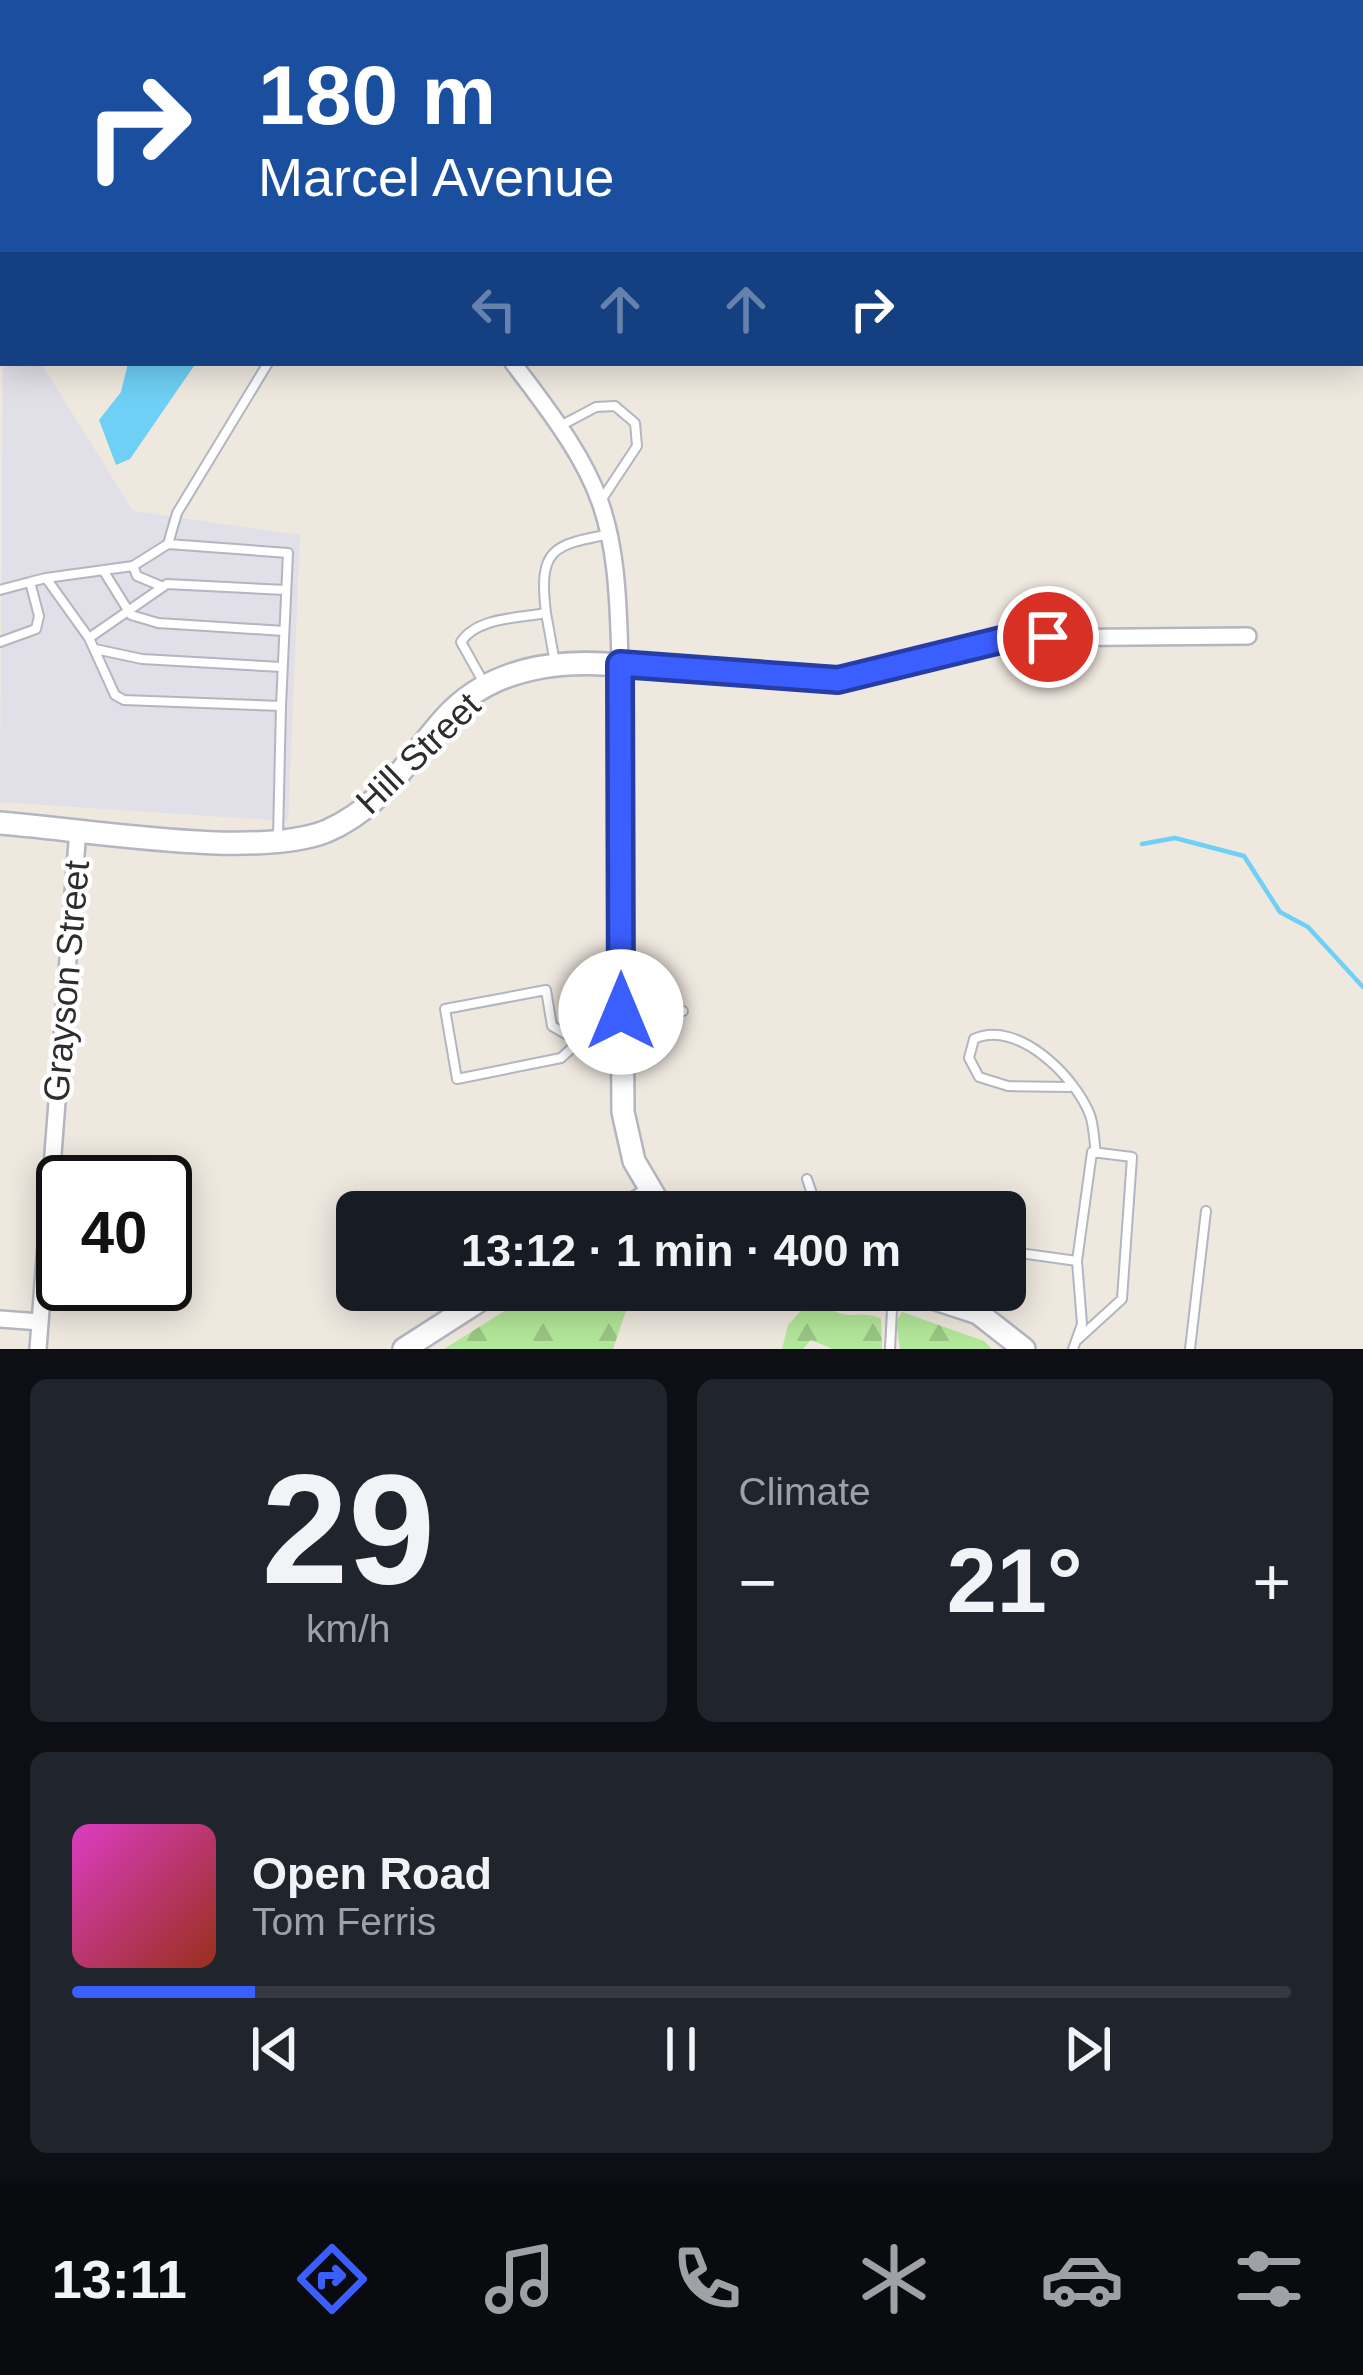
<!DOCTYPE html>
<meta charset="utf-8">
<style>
:root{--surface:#171b24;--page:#20242c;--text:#f1f3f6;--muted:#9ea1a6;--line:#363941;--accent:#3b5eff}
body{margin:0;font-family:Helvetica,sans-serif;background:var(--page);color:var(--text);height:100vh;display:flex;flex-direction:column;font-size:45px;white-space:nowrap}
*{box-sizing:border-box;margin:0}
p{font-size:39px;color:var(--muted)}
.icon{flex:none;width:66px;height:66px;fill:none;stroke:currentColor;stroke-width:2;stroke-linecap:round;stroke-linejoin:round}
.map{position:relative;height:1349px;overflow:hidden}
.details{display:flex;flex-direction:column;gap:30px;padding:30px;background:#0d0f14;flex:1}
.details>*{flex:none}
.banner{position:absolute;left:0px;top:0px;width:1365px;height:366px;box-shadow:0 6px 30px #0003;background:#1a4fa0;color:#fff;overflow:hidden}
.speed{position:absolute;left:36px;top:1155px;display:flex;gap:24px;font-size:60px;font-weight:700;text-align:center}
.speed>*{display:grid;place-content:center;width:156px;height:156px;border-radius:50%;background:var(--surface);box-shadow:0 6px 30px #0003;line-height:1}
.speed .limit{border:6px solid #111;border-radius:18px;background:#fff;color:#111}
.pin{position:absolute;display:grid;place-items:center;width:102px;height:102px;color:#fff;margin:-51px;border:6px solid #fff;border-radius:50%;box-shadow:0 3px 12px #0007}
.me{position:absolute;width:132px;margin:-66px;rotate:0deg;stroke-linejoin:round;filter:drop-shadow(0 0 9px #0008)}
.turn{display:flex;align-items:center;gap:42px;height:252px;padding:0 60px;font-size:54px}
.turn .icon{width:156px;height:156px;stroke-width:2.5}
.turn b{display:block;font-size:84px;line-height:102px}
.lanes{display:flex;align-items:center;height:114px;padding:0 60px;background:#0003;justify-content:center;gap:60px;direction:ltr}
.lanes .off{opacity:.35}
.big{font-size:90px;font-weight:800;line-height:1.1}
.details .tile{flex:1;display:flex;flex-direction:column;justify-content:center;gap:18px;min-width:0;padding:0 42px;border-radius:18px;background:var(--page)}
.details .dial{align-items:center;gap:0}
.dial b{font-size:156px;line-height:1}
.song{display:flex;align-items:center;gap:36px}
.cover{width:144px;height:144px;border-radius:18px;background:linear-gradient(135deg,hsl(310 70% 55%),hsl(10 70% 35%))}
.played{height:12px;border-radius:6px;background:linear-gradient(90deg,var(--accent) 15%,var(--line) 15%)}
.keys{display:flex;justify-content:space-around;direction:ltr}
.heat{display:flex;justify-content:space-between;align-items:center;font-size:66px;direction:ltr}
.details .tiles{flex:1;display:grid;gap:30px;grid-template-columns:1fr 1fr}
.tile:last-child{grid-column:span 2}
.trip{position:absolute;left:336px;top:1191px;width:690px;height:120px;border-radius:18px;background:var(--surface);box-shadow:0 6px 30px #0003;font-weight:800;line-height:120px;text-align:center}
.menu{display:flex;height:192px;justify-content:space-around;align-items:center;background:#090b0e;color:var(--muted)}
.menu .icon{width:84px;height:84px}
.menu .on{color:var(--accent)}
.menu b{font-size:54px;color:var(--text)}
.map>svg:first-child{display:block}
</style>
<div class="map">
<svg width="1363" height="1349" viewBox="0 0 1363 1349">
<defs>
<pattern id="forest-firs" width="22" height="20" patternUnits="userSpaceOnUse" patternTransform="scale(3)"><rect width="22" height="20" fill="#b3e799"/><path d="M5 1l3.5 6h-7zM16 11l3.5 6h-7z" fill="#9ac684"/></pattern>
</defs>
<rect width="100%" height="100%" fill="#efe8df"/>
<path fill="#e1dfe7" d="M3,320V363H41L133,511L300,535L288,821L0,802Z"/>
<path fill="#dadce7" d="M0,0H705L3,3V162Z"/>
<path fill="url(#forest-firs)" d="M538,1290H633L613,1349H444Z
M809,1302C823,1303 826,1308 839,1313C853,1318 866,1311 881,1319L882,1349H833L811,1340L803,1349H782L788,1325Z
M902,1312L984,1341L992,1349H900L896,1322Z"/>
<path fill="#6ed0f4" d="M128,363H196L130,459L116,465L99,420L121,392Z"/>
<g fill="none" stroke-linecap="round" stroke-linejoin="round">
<path stroke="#6ed0f4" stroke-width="4.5" d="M1142,844L1175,838L1244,856L1280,912L1308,927L1363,987"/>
<path stroke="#c8c6cb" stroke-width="36" d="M69,3L70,0
M198,3L199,0"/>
<defs>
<path id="lane" d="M338,3V0
M562,425L596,407L615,406L635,423L637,446L602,499
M168,544L177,513L268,363
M133,566L137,576L161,586
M103,570L131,615L158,623L284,631
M46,578L133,566L168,544L288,553L281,706
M0,590L30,582
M546,613C538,548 553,545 610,534
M89,638L167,584L286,590
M0,642L36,629L39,616L30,582L46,578L89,638L115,695L124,700L281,706L278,837
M95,649L142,659L282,667
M485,685L461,642C477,617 520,618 546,613L555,663
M622,1012L683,1011
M574,1046L561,1058L457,1079L445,1009L546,990L552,1026L571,1037L574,1046L621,1058
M1069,1087L1008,1086L979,1077L969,1058L974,1039C1017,1019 1075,1076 1090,1115C1094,1126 1094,1141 1096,1153
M807,1179L818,1212
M1005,1251L1077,1261L1082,1324L1073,1349
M1076,1341L1122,1299L1132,1157L1092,1152L1077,1261
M890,1349L893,1290
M1190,1349L1206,1211"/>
<path id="street" d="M513,363C605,483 617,512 620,665L838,680L1020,638L1248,636
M0,1319L40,1322
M38,1349L78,829"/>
<path id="secondary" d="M0,823C81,829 256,860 327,831C382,807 406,762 444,719C489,668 556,659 620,665L623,1112L634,1161L664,1212
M621,1212L651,1193
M908,1290L978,1313L1024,1349
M404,1349L496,1290"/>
</defs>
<use href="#lane" stroke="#b3b5c0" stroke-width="12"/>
<use href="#street" stroke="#b3b5c0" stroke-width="20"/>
<use href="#secondary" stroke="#b3b5c0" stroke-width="26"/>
<use href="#lane" stroke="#fff" stroke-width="8"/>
<use href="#street" stroke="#fff" stroke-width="15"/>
<use href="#secondary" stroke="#fff" stroke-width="21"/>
</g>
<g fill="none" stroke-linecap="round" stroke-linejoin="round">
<defs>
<path id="route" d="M621,1012L620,664L838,680L1001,640L1048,637"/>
</defs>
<use href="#route" stroke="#263da6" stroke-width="30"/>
<use href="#route" stroke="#3b5eff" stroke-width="21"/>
</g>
<g text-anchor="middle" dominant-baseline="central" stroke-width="9" stroke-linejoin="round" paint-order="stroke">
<g font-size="36" fill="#2d2d2d" stroke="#fff">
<text transform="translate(418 753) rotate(-44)">Hill Street</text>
<text transform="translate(66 981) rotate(-85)">Grayson Street</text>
</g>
</g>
</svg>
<div class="speed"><div class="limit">40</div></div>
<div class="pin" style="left:1048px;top:637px;background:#d93025"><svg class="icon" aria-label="arrive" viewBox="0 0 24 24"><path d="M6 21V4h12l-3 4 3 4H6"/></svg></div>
<svg class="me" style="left:621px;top:1012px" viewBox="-20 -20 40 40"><circle r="19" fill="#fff"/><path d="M0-13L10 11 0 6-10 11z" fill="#3b5eff"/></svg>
<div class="trip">13:12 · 1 min · 400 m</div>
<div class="banner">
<div class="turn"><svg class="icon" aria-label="right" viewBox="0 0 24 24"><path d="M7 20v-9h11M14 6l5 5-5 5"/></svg><div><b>180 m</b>Marcel Avenue</div></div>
<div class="lanes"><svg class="icon off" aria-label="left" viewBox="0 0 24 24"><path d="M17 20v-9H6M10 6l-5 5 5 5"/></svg><svg class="icon off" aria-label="ahead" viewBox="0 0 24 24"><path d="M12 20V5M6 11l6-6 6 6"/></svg><svg class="icon off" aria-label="ahead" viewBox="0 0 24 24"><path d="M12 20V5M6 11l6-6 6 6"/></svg><svg class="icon" aria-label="right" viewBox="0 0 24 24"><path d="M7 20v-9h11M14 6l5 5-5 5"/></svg></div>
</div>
</div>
<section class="details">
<div class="tiles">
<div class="tile dial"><b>29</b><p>km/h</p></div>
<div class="tile"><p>Climate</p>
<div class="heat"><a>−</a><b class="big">21°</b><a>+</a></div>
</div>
<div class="tile">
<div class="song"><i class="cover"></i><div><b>Open Road</b><p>Tom Ferris</p></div></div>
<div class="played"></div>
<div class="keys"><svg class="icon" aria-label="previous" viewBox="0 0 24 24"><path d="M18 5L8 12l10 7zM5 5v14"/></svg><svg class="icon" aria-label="pause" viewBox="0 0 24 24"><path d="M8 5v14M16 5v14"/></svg><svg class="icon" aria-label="next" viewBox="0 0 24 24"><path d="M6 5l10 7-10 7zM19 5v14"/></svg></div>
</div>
</div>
</section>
<nav class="menu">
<b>13:11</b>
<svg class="icon on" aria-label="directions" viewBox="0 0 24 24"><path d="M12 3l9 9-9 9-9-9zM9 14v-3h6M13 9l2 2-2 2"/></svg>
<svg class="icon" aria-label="music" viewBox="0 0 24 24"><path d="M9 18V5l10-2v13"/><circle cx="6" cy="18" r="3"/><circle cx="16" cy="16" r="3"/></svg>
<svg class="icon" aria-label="phone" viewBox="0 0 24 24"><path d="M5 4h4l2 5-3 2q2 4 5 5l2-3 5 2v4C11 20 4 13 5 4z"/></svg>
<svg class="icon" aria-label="climate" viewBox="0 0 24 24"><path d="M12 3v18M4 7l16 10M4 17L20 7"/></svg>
<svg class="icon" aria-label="car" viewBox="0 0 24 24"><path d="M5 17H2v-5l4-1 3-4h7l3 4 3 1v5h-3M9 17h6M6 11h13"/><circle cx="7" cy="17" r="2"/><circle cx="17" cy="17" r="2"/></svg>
<svg class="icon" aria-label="filters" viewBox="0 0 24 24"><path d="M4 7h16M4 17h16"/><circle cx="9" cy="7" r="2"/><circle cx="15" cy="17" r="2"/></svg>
</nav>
